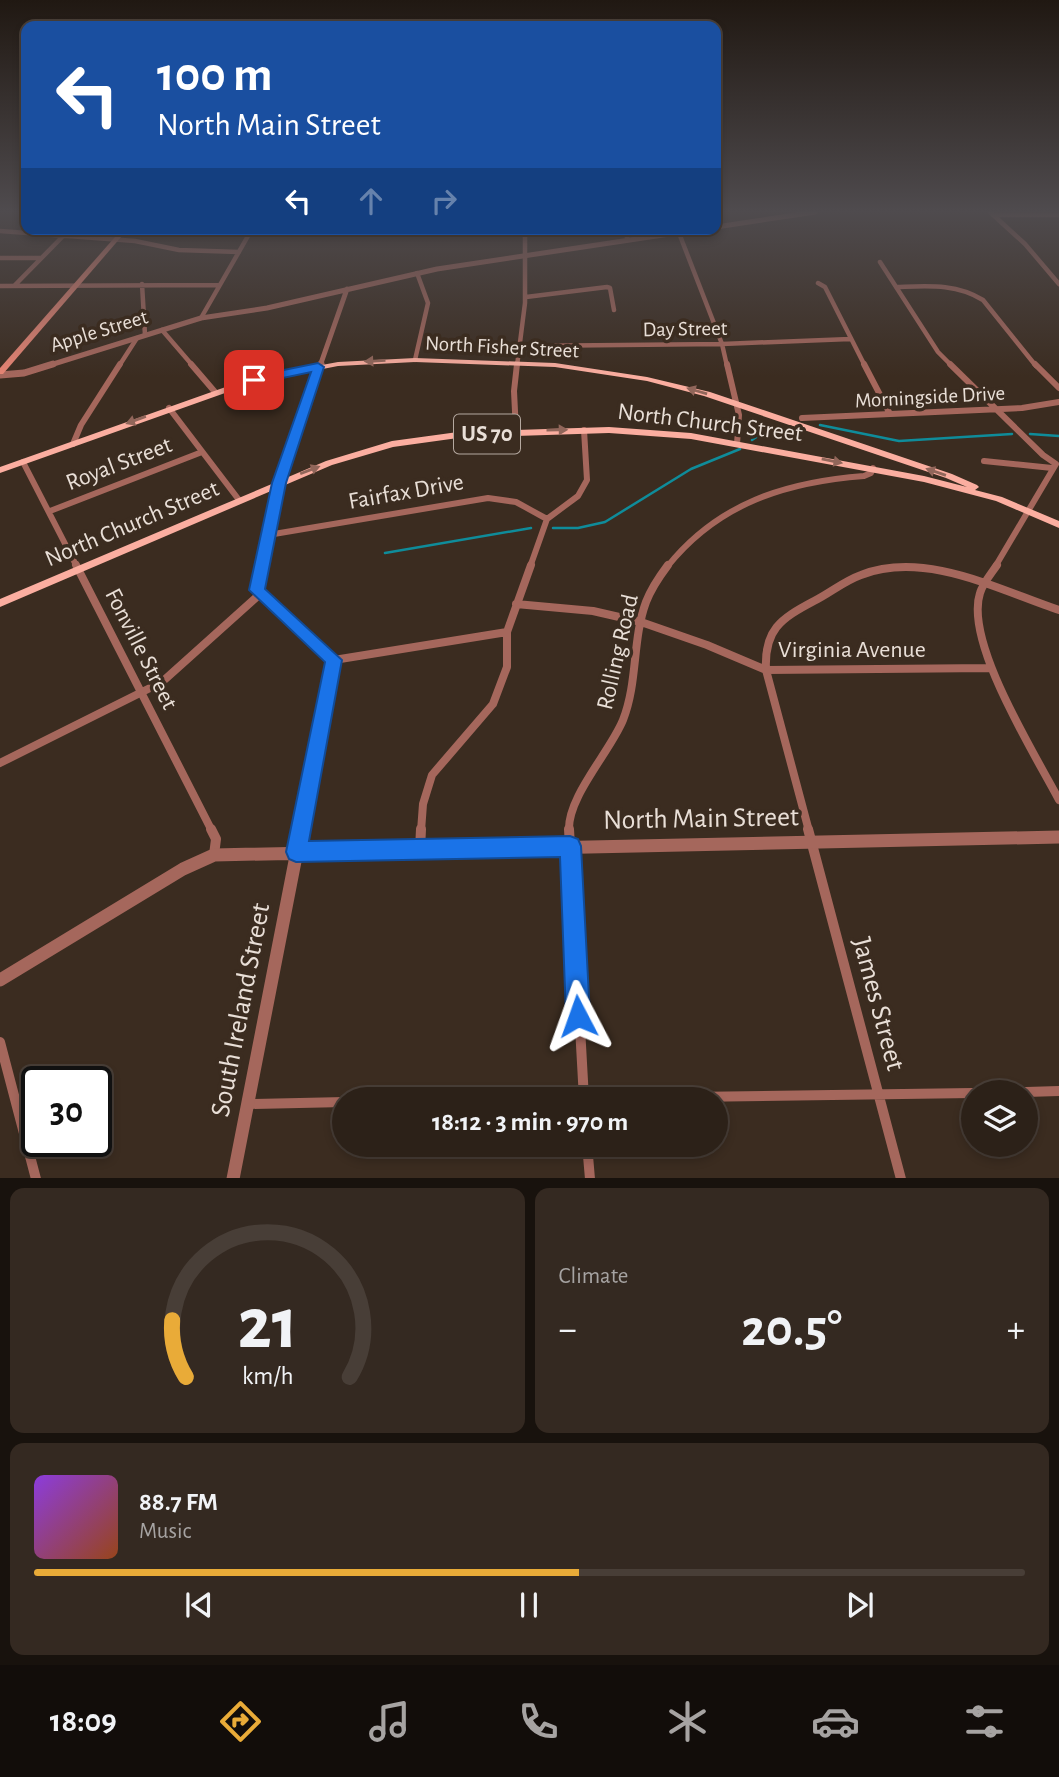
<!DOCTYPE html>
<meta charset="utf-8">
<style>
:root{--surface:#2c2118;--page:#342921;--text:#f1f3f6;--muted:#a6a3a2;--line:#483e37;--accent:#e9ab38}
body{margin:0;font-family:"Alegreya Sans",sans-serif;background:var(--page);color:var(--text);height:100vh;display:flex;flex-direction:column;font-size:26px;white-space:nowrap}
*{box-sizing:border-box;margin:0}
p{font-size:23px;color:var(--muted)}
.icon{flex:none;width:38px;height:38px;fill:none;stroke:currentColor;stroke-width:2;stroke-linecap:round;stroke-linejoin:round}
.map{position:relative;height:1178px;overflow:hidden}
.sheet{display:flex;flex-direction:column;gap:10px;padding:10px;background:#18120d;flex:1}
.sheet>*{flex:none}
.top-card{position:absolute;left:21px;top:21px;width:700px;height:214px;border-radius:14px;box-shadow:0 4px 10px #0003,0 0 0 2px var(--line);background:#1a4fa0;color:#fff;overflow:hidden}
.buttons{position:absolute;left:961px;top:1080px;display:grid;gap:14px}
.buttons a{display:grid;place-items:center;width:77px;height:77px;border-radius:50%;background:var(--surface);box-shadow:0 4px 10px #0003,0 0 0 2px var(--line);font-size:35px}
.speed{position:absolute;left:21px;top:1066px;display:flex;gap:14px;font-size:35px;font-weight:700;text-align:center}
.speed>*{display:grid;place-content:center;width:91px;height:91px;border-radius:50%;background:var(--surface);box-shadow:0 4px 10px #0003,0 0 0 2px var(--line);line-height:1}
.speed .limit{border:4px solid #111;border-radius:10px;background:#fff;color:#111}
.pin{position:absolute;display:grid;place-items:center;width:60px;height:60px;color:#fff;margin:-30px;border-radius:14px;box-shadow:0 4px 10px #0006}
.me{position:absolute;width:77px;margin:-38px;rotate:356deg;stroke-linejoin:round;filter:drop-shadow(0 0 5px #0008)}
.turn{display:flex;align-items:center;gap:24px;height:147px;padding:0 21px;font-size:32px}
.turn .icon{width:91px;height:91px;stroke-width:2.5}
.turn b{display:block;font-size:49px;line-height:60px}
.lanes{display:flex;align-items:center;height:66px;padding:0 21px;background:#0003;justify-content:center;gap:35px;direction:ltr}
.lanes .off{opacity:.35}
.big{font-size:52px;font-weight:700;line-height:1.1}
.sheet .widget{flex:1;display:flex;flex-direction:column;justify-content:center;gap:10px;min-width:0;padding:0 24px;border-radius:14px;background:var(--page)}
.sheet .dial{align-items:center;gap:0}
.dial svg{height:182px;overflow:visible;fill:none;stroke:var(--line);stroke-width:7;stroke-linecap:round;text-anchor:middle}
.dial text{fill:var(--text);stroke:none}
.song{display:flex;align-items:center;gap:21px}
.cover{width:84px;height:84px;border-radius:10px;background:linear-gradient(135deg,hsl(270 70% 55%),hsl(20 70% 35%))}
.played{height:7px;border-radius:4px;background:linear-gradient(90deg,var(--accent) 55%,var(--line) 55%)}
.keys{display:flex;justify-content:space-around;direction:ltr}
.heat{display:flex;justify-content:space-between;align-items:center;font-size:38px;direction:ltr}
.sheet .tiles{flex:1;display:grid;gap:10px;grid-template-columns:1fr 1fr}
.widget:last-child{grid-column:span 2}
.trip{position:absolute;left:332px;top:1087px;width:396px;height:70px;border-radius:35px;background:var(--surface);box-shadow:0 4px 10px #0003,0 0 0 2px var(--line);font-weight:700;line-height:70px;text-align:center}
.menu{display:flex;height:112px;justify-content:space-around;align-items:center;background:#120d0a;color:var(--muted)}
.menu .icon{width:49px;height:49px}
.menu .active{color:var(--accent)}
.menu b{font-size:32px;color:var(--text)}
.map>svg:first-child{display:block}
</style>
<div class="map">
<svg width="1059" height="1179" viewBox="0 0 1059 1179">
<rect width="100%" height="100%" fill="#3b2c20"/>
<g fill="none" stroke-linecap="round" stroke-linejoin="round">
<path stroke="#0f8c9a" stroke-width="2.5" d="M820,425L899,441L1012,434
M1030,434L1059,436
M752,440L764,432L782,427
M553,528H578L605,522L691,469L740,449
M385,553L531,528"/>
<path stroke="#a5675c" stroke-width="4.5" d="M990,212L1025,244L1059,284
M993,215H1059
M716,219L720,227
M624,229L628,240
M0,231L135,241L179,250L239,252
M679,233L722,344L727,366
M0,258H41
M880,262L938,352L952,366
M818,283L825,287L865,366
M142,284L145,335
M15,285L70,229
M0,286L219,285
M896,287C927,286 956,283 983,300L1036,366
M526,297L607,287L610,288L614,310
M201,318L252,229
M162,330L193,366
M520,346L722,344L850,339
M415,360L428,303L417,273
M119,366L137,338
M517,366L525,303V229"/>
<path stroke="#a5675c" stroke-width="6" d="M191,364L215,392
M727,364L739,415L737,444
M864,364L890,414
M950,364L1043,455L1056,464
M1035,364L1059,388
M169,408L239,500
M802,418L1022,408L1059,402
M516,432L514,391L517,364
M73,444L81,425L120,364
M984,461L1052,468
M23,462L77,567
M50,511L202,452
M268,535L488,498L516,502L547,519
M530,567L547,519L578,496L587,480L584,430
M667,567C718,503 786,482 864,476L871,473L873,468
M995,567L1056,464"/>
<path stroke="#a5675c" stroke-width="8" d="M76,565L212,831
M997,565C991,574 983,583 980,593C964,642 1035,754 1059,800
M516,604L593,611L641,622L707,645L766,670L990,668
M0,763L162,682L259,595
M301,831L334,660L507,632
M421,831L423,804L432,775L493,704L507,667V632L531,565
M569,831C567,797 610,752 623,720C638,682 632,640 646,602C651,589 659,577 668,565
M809,831L766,670C764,630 780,619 814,601C830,593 844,581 861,575C925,550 999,590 1059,610"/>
<path stroke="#a5675c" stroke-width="10" d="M211,829L216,839L214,855
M569,829L584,1099
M808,829L901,1179
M420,850L421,829
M297,851L301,829
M0,1042L36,1179
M1026,1092L1059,1091
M540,1099L973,1093
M248,1104L345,1102
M587,1144L590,1179"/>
<path stroke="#a5675c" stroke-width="5" d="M716,227L815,212
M47,366L201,318L267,308L437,269L703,229
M320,366L347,289"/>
<path stroke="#a5675c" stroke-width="7" d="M0,375L24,373L53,364
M261,567L279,483L321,364"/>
<path stroke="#a5675c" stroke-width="10" d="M261,565L256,590L334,660"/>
<path stroke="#a5675c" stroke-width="13" d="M0,980L183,869L214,855L1059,837
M233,1179L297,851"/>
<path fill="#e78574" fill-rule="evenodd" d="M122,229H128L3,374H0V368Z"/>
<path fill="#fbaea0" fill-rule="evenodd" d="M415,358L555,363L647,377L710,392L952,474L977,485L979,487L975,490L1002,497L1059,521V528L996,501L924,482L691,439L609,433L458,438L393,447L332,465L0,607V599L326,461L392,441L458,432L609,427L691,433L924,476L967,487L946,478L704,396L647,381L555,367L415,362L338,366L256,382L0,473V467L251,378L338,362Z"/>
</g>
<defs><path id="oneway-solid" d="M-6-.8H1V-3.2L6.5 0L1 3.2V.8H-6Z" transform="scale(1.75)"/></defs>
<g fill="#91665a">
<use href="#oneway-solid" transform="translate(375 361) rotate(177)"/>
<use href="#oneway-solid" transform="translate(697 391) rotate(-164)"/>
<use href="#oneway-solid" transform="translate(136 420) rotate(160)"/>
<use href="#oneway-solid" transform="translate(557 430) rotate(-1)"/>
<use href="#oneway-solid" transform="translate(832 461) rotate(11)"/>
<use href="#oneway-solid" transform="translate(310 470) rotate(-21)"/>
<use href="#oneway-solid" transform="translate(936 472) rotate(-161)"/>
</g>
<linearGradient id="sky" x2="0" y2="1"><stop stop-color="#201812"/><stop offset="0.56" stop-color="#4f4b4e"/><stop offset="1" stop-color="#4f4b4e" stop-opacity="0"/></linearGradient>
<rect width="1059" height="377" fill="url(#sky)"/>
<path fill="#1a73e8" stroke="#114b97" stroke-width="2" d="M318,363L324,367L286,483L265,589L342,660L309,841L570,836L578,839L581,846L590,1016L586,1024L578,1027L570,1024L566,1016L560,857L296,862L289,859L286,852L325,662L249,590L272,483L311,372L254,384L248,380L254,376Z"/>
<g text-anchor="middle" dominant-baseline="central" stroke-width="7" stroke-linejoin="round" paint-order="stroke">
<g font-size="21" fill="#e9dfd7" stroke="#3b2c20">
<text transform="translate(685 329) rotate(-1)">Day Street</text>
<text transform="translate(99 331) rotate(-17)">Apple Street</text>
<text transform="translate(502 347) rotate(3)">North Fisher Street</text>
<text transform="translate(930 397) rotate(-3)">Morningside Drive</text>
</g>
<rect fill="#3b2c20" stroke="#b5a9a0" stroke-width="2" x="454" y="414.5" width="66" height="39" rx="5"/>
<g font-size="23" font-weight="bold" fill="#e9dfd7">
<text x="487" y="434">US 70</text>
</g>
<g font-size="24" fill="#e9dfd7" stroke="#3b2c20">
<text transform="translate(710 423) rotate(7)">North Church Street</text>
<text transform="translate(119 464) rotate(-21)">Royal Street</text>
<text transform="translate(406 492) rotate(-10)">Fairfax Drive</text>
<text transform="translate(132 524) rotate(-23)">North Church Street</text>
<text transform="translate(141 649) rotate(63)">Fonville Street</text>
<text x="852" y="650">Virginia Avenue</text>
<text transform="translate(618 652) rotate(-77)">Rolling Road</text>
</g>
<g font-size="28" fill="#e9dfd7" stroke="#3b2c20">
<text transform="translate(701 819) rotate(-1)">North Main Street</text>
<text transform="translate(878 1004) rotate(75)">James Street</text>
<text transform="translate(241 1010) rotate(-79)">South Ireland Street</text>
</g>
</g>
</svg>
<div class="buttons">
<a><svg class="icon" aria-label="layers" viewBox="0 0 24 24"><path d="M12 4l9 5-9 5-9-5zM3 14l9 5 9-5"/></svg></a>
</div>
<div class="speed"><div class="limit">30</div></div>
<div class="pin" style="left:254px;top:380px;background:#d93025"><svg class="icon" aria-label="arrive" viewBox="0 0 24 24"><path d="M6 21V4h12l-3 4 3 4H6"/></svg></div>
<svg class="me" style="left:578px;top:1016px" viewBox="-20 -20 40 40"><path d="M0-17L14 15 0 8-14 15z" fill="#1a73e8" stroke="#fff" stroke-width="4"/></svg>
<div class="trip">18:12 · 3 min · 970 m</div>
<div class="top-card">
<div class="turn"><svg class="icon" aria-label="left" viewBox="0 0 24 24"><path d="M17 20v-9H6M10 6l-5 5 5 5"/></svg><div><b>100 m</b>North Main Street</div></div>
<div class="lanes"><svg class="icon" aria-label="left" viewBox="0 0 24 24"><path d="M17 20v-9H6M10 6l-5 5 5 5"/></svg><svg class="icon off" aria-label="ahead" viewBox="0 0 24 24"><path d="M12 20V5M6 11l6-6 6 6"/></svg><svg class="icon off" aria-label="right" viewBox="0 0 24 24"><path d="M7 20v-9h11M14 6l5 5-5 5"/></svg></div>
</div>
</div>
<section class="sheet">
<div class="tiles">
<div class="widget dial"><svg viewBox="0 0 100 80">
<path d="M14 69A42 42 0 1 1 86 69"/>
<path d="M14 69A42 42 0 0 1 8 44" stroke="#e9ab38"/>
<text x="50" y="56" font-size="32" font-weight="700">21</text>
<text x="50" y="72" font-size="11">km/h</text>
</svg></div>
<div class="widget"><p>Climate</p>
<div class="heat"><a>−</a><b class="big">20.5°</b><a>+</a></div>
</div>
<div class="widget">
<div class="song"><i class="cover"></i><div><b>88.7 FM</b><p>Music</p></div></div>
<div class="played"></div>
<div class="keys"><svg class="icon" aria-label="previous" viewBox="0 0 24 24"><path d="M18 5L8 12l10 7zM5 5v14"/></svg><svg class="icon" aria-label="pause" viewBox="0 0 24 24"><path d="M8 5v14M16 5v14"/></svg><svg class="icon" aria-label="next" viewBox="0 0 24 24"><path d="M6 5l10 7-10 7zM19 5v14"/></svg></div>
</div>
</div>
</section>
<nav class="menu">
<b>18:09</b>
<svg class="icon active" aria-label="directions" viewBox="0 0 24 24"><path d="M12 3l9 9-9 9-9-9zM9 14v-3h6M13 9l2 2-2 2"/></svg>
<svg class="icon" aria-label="music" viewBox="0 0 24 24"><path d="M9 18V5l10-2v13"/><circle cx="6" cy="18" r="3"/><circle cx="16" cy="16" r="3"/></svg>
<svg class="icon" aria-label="phone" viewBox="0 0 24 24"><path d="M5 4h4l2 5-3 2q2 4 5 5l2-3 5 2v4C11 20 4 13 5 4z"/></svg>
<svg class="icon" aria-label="climate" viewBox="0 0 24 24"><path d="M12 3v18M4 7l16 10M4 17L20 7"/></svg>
<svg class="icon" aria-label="car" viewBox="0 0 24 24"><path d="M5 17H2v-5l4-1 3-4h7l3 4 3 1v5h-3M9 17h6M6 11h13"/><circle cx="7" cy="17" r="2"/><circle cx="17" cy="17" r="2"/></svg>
<svg class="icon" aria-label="filters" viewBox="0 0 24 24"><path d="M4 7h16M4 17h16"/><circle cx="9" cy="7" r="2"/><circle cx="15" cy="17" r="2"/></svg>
</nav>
